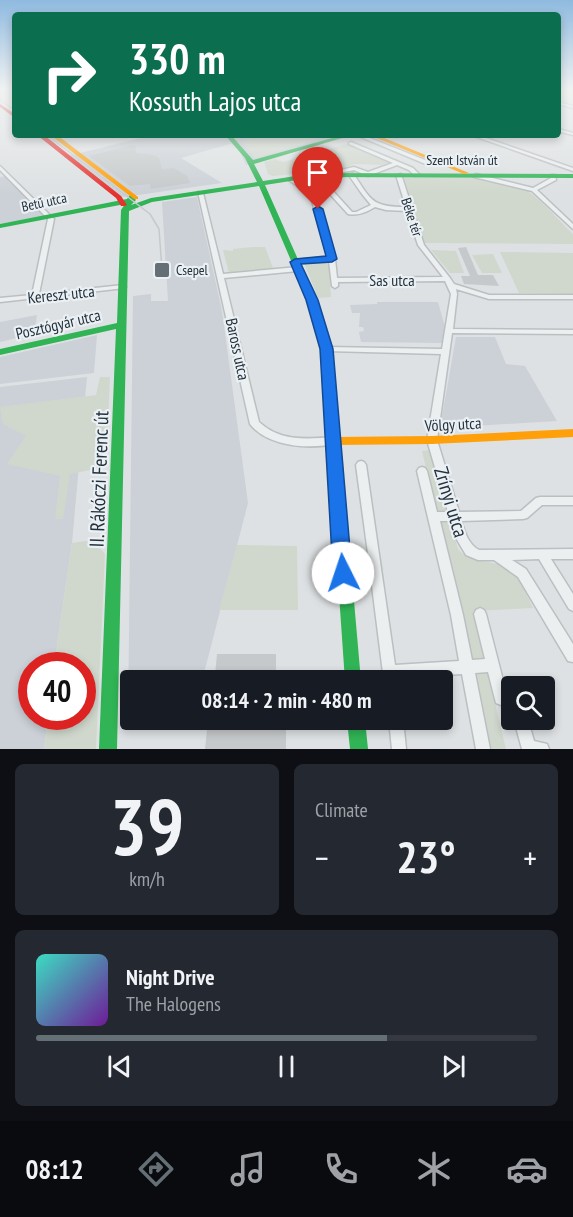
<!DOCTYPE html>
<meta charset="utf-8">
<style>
:root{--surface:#171b24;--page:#242831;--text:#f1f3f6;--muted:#9ea1a6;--line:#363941;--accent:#656f76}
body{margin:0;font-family:"PT Sans Narrow",sans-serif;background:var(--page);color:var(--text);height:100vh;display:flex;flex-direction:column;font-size:22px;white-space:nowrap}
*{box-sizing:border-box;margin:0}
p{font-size:20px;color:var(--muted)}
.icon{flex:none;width:33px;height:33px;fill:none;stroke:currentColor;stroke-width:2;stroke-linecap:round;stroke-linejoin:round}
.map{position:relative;height:749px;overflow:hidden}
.sheet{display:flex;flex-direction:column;gap:15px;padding:15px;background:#0d0f14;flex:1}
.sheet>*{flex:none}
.hud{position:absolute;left:12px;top:12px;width:549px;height:126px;border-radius:6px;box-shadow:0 3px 9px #0003;background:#0b6e4f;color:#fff;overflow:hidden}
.tools{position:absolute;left:501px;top:676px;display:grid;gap:12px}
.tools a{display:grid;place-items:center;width:54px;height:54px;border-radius:6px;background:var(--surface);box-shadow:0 3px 9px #0003;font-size:30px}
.speed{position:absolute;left:18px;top:652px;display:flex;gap:12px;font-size:30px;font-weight:700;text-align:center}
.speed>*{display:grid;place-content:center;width:78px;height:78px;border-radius:50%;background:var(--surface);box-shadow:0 3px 9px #0003;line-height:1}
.speed .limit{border:9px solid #d22;background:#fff;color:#111}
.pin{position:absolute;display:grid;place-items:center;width:51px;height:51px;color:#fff;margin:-62px -26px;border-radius:50% 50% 50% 0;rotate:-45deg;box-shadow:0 0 6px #0007}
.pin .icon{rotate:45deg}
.me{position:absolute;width:66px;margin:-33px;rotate:356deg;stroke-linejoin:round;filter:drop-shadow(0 0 4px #0008)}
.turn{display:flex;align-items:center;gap:21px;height:126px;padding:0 18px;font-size:27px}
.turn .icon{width:78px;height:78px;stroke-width:2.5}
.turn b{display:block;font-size:42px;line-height:51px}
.big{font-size:45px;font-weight:600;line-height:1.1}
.sheet .card{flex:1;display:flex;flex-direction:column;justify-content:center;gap:9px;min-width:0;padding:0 21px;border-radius:9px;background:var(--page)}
.sheet .dial{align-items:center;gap:0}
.dial b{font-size:78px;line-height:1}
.song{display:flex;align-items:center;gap:18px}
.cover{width:72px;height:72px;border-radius:9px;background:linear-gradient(135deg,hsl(170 70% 55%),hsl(280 70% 35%))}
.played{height:6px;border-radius:3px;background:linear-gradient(90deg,var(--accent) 70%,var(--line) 70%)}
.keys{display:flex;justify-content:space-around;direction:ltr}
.heat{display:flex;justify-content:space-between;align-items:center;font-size:33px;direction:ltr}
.sheet .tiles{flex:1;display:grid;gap:15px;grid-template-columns:1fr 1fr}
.card:last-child{grid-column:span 2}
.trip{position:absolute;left:120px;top:670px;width:333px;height:60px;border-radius:6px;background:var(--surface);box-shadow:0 3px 9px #0003;font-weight:600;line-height:60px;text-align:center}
.menu{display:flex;height:96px;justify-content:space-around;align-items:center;background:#090b0e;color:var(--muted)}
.menu .icon{width:42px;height:42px}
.menu .selected{color:var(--accent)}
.menu b{font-size:27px;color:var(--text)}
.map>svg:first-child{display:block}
</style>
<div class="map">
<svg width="573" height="749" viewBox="0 0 573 749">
<rect width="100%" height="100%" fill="#dee1e3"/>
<path fill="#cbd1d7" d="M153,135H356L246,165L238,147L233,143L181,158L222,183L117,198L64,157Z
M8,176L45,216L0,224V177Z
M197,197L222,311L248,503L202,681H130V717H128L133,296L151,294V301H168L162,202Z
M377,302H438L446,331L442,343L361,342L359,332L364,331L363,327H359L360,313H352L350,305L377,304Z
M37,315L34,334L0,342V322Z
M97,335L94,373L0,384V357Z
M456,337H495L506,364L525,366L557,421L440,428Z
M87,377L72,543L54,666H32V717H48L44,749H0V387Z"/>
<path fill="#d0d8cd" d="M260,135H304L316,140L255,158L242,140Z
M347,144L391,162L381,165L355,164L338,170L272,176L268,174L264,162L275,159L283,162Z
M404,178C440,178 499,172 529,192C545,203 559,221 573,234V244L424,243Z
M253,247H265L273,268L229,273L223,250L233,251V249Z
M431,250L456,251L464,273H450Z
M500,252L573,253V294L519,293Z
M493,254L502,273H482L472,255Z
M324,261L329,265L331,297L318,298L304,263Z
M100,377H110L106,467L70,474L63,519H55L60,476L7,464L26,436L3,424L0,407L96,395Z
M431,450L458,549C473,567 495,557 511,571C521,579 527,596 533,608L473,611L506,749H491L422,451Z
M85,541L96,543L105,554L96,749H44L48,717H82V666H54L72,543Z
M237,545L297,546L298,610H219Z"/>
<path fill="#c6c9cb" d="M133,145L136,146V153L154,155L159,158L162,169L174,168L187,176L190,183L151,189L150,184L130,186L89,156Z
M466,247L478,275H493L499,286L464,284L461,276H470L458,248Z
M217,654H276V676L215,675Z
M261,720H286V749H205L207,730H261Z"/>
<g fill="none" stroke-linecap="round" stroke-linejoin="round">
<defs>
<path id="street" d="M558,102L573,106V108L558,104Z
M558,129L573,133V135L558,131Z
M356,135H362L430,162L438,161L440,162L428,165Z
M471,135H477L573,168V171Z
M351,142L413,168L420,175L415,176L409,170L397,165L368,176L354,170L328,175V173L354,167L368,172L393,163L349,144V143Z
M0,166L54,219L39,294L123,285L126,287L125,288L0,302V298L32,295L48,219L0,170Z
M316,173L333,189V191L352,212H356L371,205L362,194L348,174L349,173H353C371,200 371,207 406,207L396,175L401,174L424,245L450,278L454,284L489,295H573V299H489L456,289L457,294L453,329L573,330V334L452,333L437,440L459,512L521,511L536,498L540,497H573V505H542L527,518L523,519L461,521C465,532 468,544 479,550L573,549V559H551L573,594V611L569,609L539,559L512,560L526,569L573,644V662L568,661L518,577L494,560H478L466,555L456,538L451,521H440L463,615L472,660L485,659L474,614L476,610L480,608L484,610L486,614L506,692H512V706L501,705L496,703L488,672L475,673L490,749H476L462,674L397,678L398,681H384L371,578H343L339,577L337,573L339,569L343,568H370L356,465L358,462L361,461L364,462L366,465L395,665L459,661L451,615L417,471L419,468L422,467L425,468L427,471L437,512H448L427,440L441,354L327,351L323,349L327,347L442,349L451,294L445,281L338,282V286L335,288L332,286L329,261L293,263V261L295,260L328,257L310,194L287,179L292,178L313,191L326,189L313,175ZM328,192L348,214C359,216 366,212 375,207L386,210L407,211L418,245L443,277L337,278L335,259L315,194Z
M476,174L533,188L551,178V175H555L556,180L537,190L573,224V229L532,191L474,177L473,176Z
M198,192L203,193L223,274L298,267L301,269L298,271L224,278L259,422C281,442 306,439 334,437L337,439L339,441L337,443C311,450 268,447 250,424Z
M389,720H403L406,749H392Z
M514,720H528L534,741L547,744L549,749H522Z"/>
</defs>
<use href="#street" stroke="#bcbfc1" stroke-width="3"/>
<use href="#street" fill="#eceff0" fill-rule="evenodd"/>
<path fill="#30b455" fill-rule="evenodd" d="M225,135H231L253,160L343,135H352L254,164L263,181L316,173L573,174V178L316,177L265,185L316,300L332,349L361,681H345L322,349L308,300L259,186L152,202L129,211L117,749H99L116,329L0,355V349L117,323L121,210L125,204L0,228V224L127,199L130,195H134V198L136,200L131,205L151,198L257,182L245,158Z
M347,720H365L368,749H350Z"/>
<path fill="#ff9f0a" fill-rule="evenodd" d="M50,135H57L138,197V199H134Z
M369,135H377L469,173L464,174Z
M573,429V437L432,444L334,445L330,444L328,441L330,438L334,437L432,436Z"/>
<path fill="#e5322d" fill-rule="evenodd" d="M0,104L15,114V118L0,107Z
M37,135H44L121,196L127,205L125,206H121L116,198Z"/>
<path stroke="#c6c9cb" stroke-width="1.5" d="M0,99L15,111
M47,135L150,214L159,229L162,270"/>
</g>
<linearGradient id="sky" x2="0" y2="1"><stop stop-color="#8fbadf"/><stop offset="0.46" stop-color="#f0f2f2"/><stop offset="1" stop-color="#f0f2f2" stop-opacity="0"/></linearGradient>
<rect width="573" height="194" fill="url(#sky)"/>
<path fill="#1a73e8" stroke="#114b97" stroke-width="1.5" d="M318,206L323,209L337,259L332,262L301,264L318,300L333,349L352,573L349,579L343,582L336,579L333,573L320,349L306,300L290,262L295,259L326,256L313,209Z"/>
<rect fill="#656f76" stroke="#eaf0f4" stroke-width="2" x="154" y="262" width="16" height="16" rx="3"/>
<g text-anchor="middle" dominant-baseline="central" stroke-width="4.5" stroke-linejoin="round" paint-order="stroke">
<g font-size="14" fill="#24323c" stroke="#eaf0f4">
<text x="462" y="160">Szent István út</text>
<text transform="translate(44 202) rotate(-12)">Betű utca</text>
<text transform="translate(412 217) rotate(72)">Béke tér</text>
</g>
<g font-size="14" fill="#24323c" stroke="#eaf0f4" text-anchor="start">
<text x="176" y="270">Csepel</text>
</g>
<g font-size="16" fill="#24323c" stroke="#eaf0f4">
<text x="392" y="280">Sas utca</text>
<text transform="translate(61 294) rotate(-6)">Kereszt utca</text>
<text transform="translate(58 324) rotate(-13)">Posztógyár utca</text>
<text transform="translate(238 349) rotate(78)">Baross utca</text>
<text transform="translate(453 424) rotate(-3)">Völgy utca</text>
</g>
<g font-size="20" fill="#24323c" stroke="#eaf0f4">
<text transform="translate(99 479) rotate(-88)">II. Rákóczi Ferenc út</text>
<text transform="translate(451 502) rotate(73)">Zrínyi utca</text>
</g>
</g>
</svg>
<div class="tools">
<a><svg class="icon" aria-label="search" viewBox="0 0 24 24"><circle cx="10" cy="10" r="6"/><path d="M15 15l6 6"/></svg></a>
</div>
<div class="speed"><div class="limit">40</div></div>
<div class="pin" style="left:318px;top:209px;background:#d93025"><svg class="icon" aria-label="arrive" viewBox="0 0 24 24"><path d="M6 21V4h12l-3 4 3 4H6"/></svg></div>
<svg class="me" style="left:343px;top:573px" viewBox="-20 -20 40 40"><circle r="19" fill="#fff"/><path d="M0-13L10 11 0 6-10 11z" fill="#1a73e8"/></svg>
<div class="trip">08:14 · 2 min · 480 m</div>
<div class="hud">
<div class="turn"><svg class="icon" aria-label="right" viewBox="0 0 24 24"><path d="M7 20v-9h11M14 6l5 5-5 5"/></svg><div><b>330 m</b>Kossuth Lajos utca</div></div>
</div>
</div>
<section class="sheet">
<div class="tiles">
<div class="card dial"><b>39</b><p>km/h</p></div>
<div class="card"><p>Climate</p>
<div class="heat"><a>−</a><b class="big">23°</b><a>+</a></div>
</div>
<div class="card">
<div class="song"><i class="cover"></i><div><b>Night Drive</b><p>The Halogens</p></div></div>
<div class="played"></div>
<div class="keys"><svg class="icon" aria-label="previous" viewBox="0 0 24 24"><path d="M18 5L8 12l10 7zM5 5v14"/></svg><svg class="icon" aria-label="pause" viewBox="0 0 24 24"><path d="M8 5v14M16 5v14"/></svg><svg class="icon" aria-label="next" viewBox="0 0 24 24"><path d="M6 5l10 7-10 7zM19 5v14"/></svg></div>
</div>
</div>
</section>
<nav class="menu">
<b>08:12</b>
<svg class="icon selected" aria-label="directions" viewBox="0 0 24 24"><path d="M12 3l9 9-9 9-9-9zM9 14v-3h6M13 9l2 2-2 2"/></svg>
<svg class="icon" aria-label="music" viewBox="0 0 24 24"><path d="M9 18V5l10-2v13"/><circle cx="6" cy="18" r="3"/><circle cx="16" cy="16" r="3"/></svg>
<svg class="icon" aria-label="phone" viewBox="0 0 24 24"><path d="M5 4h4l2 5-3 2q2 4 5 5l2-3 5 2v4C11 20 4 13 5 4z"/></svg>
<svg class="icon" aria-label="climate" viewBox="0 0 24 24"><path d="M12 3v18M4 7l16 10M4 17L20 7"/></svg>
<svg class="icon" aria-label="car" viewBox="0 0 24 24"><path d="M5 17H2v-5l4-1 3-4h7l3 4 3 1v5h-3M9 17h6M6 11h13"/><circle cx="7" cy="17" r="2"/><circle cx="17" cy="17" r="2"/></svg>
</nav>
